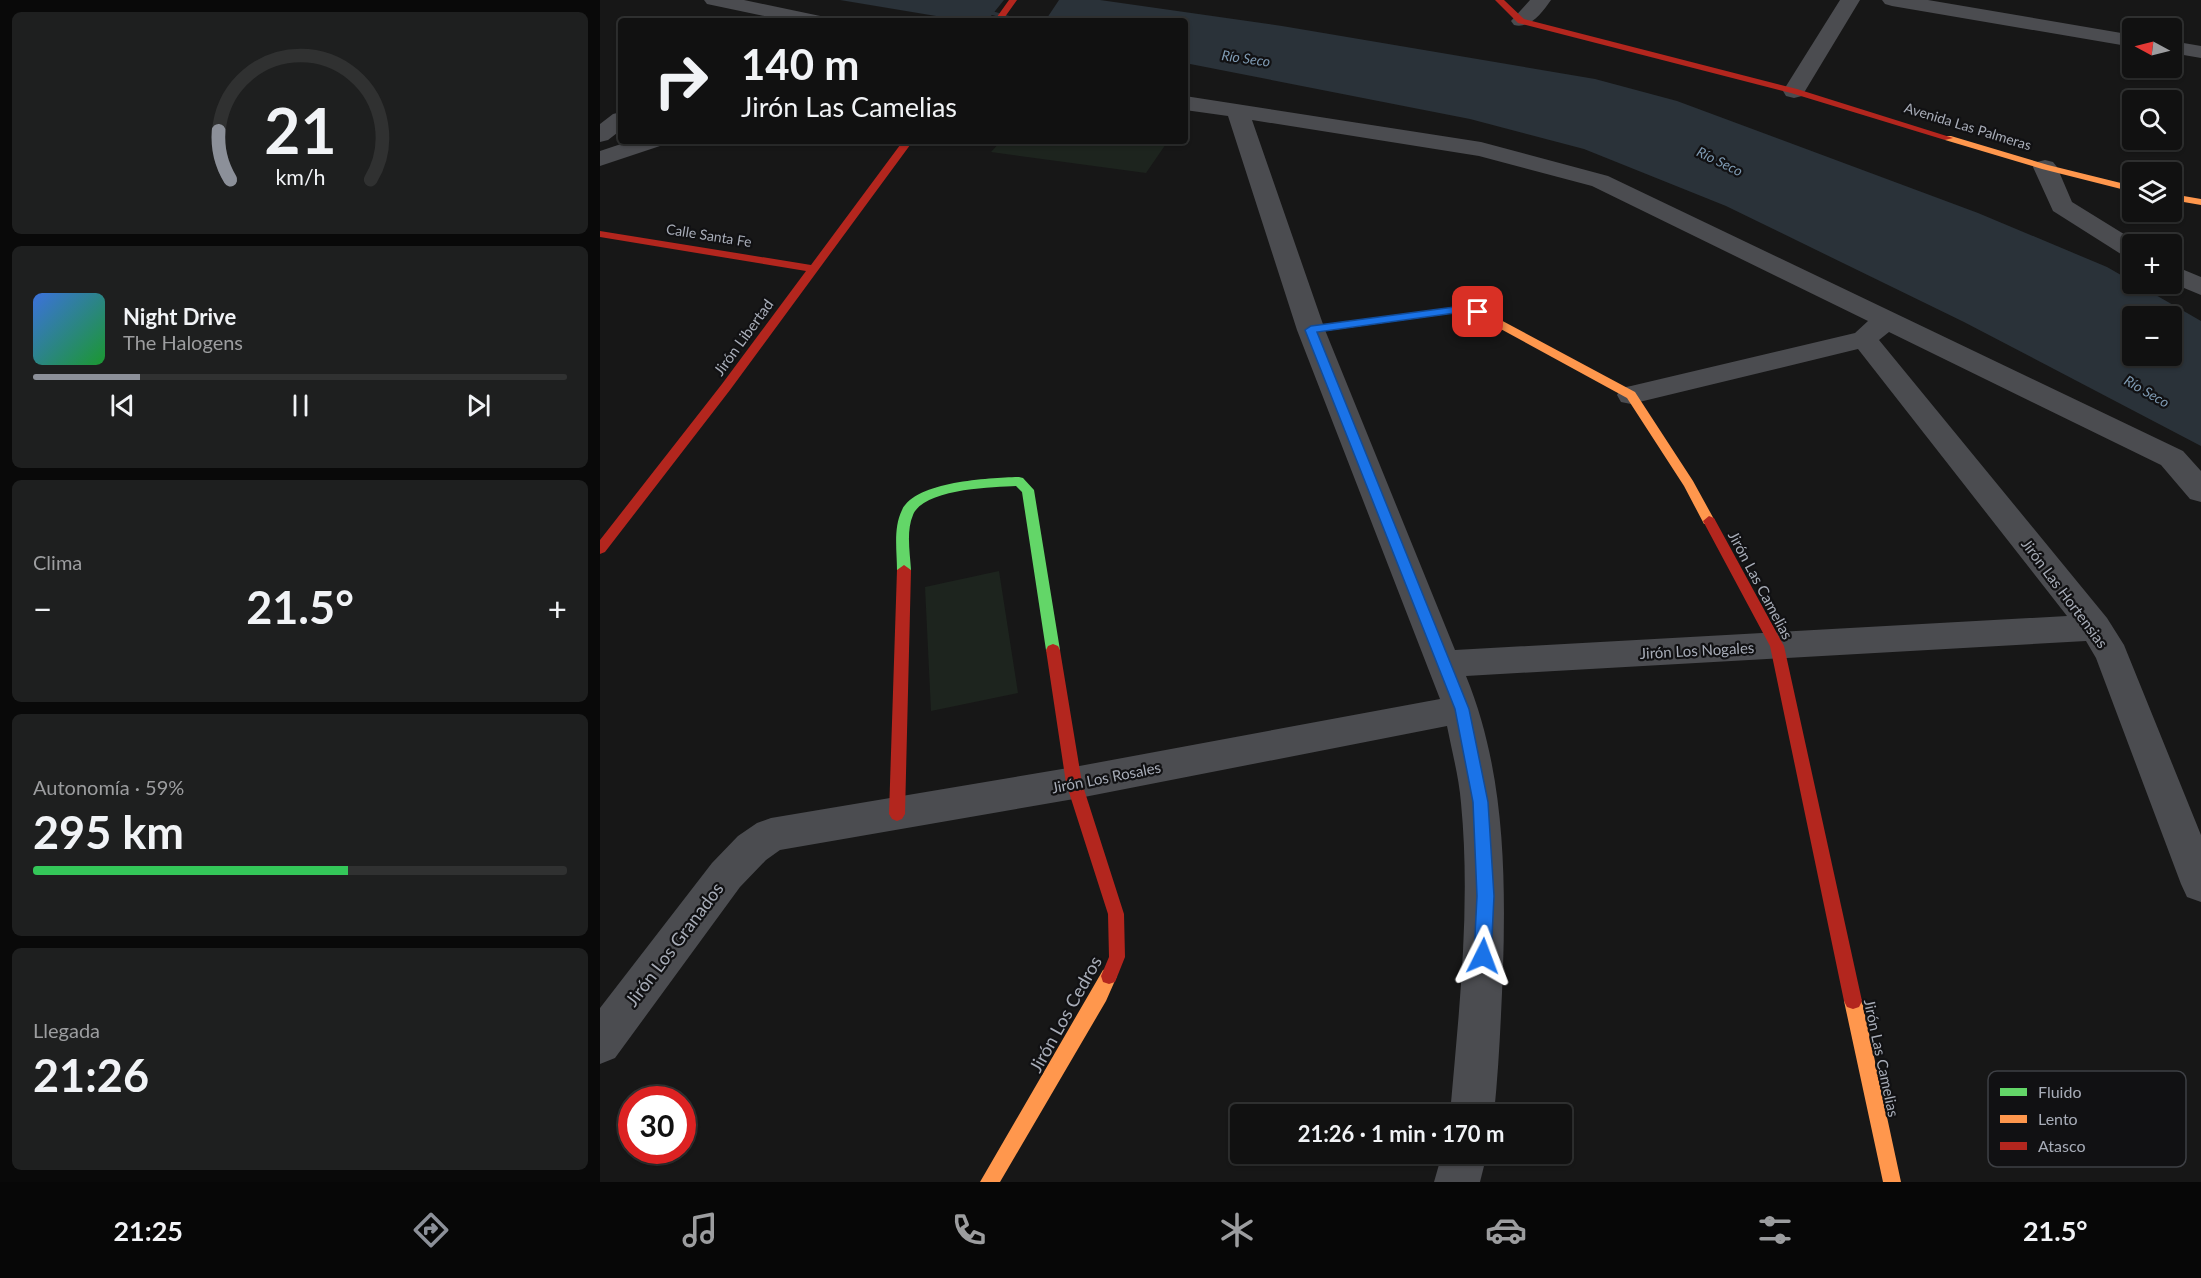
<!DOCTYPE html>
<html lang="es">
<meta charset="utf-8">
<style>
:root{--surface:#111;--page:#1e1f1f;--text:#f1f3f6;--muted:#9c9d9f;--line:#303131;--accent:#8c9099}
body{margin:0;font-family:Lato,sans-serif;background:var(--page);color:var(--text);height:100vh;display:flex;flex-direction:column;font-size:22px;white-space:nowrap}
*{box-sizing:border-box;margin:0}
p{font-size:20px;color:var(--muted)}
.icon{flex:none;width:33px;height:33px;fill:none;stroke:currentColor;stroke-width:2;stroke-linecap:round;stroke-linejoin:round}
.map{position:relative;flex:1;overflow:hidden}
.panel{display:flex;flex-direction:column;gap:12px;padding:12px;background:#090909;width:600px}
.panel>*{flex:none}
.hud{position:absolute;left:18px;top:18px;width:570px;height:126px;border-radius:6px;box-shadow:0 2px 4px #0004,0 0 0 2px var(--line);background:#111;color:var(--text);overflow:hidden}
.needle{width:39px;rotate:277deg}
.tools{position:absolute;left:1522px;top:18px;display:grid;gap:12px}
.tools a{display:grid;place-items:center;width:60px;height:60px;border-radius:6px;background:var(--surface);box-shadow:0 2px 4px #0004,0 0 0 2px var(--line);font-size:30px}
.speed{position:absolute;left:18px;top:1086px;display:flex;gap:12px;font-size:30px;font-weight:700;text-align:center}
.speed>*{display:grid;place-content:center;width:78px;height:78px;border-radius:50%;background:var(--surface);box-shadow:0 2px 4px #0004,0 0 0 2px var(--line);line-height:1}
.speed .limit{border:9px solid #d22;background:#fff;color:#111}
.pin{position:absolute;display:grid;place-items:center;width:51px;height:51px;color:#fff;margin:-26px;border-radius:12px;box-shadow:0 3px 9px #0006}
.me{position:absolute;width:66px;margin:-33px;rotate:3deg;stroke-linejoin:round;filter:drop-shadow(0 0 4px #0008)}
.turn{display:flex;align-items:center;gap:21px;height:126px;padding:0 24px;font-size:27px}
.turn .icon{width:78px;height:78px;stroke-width:2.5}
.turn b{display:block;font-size:42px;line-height:51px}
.big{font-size:45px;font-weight:700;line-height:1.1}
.panel .tile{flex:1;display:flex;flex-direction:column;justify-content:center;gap:9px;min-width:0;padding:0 21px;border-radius:9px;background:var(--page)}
.panel .dial{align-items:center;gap:0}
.dial svg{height:156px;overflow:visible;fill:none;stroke:var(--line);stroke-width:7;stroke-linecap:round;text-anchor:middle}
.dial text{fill:var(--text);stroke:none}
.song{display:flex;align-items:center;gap:18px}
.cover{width:72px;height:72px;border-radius:9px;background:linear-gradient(135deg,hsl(220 70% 55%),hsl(130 70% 35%))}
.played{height:6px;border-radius:3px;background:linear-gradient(90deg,var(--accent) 20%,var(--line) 20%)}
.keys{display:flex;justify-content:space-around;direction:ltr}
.heat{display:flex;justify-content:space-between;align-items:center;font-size:33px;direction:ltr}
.charge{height:9px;border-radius:4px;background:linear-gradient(90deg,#34c759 59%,var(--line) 0)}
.trip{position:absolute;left:630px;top:1104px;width:342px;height:60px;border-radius:6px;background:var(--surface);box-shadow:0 2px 4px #0004,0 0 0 2px var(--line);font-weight:700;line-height:60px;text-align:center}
.tabs{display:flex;height:96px;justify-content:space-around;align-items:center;background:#070707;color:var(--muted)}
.tabs .icon{width:42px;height:42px}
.tabs .current{color:var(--accent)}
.tabs b{font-size:27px;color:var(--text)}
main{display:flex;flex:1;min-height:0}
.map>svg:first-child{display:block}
</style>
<main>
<section class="panel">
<div class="tile dial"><svg viewBox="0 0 100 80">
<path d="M14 69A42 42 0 1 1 86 69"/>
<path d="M14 69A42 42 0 0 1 8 44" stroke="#8c9099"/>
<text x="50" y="56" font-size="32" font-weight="700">21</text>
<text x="50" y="72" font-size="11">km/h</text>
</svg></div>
<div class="tile">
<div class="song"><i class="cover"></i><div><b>Night Drive</b><p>The Halogens</p></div></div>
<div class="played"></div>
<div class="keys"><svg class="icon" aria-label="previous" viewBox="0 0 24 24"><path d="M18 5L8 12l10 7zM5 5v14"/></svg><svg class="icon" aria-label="pause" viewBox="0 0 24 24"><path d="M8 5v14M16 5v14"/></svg><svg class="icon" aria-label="next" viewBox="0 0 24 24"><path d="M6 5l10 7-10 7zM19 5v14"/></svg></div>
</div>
<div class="tile"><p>Clima</p>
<div class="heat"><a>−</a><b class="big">21.5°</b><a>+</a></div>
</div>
<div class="tile"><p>Autonomía · 59%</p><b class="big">295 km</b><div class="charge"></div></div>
<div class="tile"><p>Llegada</p><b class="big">21:26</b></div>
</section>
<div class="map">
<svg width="1601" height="1182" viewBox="0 0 1601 1182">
<rect width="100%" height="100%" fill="#171717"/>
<path fill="#1d241e" d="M401,141H568L546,173L391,152Z
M399,571L418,693L331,711L325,587Z"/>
<path fill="#2a3239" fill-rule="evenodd" d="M240,0H404L387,21H366Z
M459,0H500L682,26L995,79L1077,101L1378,213L1507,267L1601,321V446L1364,322L1126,206L984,149L870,119L585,63V21H445ZM1533,316H1572V356H1533Z"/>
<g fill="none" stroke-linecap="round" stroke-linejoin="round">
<path fill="#2a3239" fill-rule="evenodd" d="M392,11L427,21H415L392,15Z"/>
<path fill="#4b4c50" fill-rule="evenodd" d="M104,0H144L225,17L228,21H188L107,4Z
M930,0H951C942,13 930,29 914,25L911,21Z
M1240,0H1260L1202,96L1194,98L1186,96L1183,91Z
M1282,0H1328L1533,35V47L1292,6L1285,4Z
M1572,41L1601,46V58L1572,53Z
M585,96L881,142L1008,176L1583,451L1601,471V502L1590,499L1561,465L1289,332L1279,340L1507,618L1524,645L1601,835V902L1587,897L1581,884L1496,658L1486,641L866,676C904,769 906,870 903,969C901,1017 899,1066 894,1114H850C859,1011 871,906 861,803C859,777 852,752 847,726L474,799L180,850L166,860L140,887L15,1058L0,1064V1008L112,863L138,836L157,823L171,818L474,767L840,699L697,330L628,116L585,110ZM652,120L879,156L992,186L1268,321L1255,333L1031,386L1021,388L1017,395L1021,402L1031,404L1258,349L1467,616L855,650L725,330Z
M21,112V130L8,140L0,142V124L13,114Z
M30,141H64L60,146L0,166V151Z
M1445,160L1453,162L1457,167L1472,202L1540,244H1533V259L1524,256L1453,211L1433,167L1437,162Z
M1572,265L1601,277V295L1572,283Z
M842,1154H887L880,1182H834Z"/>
<path fill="#63d668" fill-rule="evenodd" d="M419,477L423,478L434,490L460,650L458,654H448L446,650L422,492L416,486C392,487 323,489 313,515C306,531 310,553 311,570L304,575L297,570C297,551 293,528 302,510C316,481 390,478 419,477Z"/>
<path fill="#ff974d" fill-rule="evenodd" d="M1345,136H1351L1448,165L1533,186V192L1442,169L1345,140Z
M1572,194L1601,199V205L1572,200Z
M862,306L882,310L1035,392L1093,481L1115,521L1114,524H1104L1084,486L1027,398L875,315L862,312L711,333L705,330L711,327Z
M509,968L515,970L517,976L506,1001L400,1182H380L503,970Z
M1253,993L1259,995L1262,1001L1301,1182H1283L1244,1001L1247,995Z"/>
<path fill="#b3261e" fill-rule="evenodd" d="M409,0H417L402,21H394Z
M895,0H904L924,19L1197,89L1353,138L1345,140L1191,93L918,23Z
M303,141H313L130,390L5,552L0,554V540L122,384L206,271L0,237V231L211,265Z
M1109,516L1114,518L1184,646L1262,1001L1259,1007L1253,1009L1247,1007L1244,1001L1170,646L1103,521Z
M304,565L311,570L305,814L302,819L297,821L292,819L289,814L297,570Z
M453,644L458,646L460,650L482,783L524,914L525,957L515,982L509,984L503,982L501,976L509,957L508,914L466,783L446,650L448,646Z"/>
</g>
<path fill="#1a73e8" stroke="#114b97" stroke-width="1.5" d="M862,306L882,309L883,312L878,315L862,312L717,332L869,709L888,802L894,896L891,956L889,962L883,964L877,962L874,956L877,896L873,802L855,709L705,330L711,326Z"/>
<g text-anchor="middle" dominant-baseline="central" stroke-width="4.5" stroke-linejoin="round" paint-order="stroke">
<g font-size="14" font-style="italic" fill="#7f9bb3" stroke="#111113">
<text transform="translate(646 58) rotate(8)">Río Seco</text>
<text transform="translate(1120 161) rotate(26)">Río Seco</text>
<text transform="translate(1547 391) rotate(30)">Río Seco</text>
</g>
<g font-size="14" fill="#a8adb8" stroke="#111113">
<text transform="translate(1368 126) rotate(17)">Avenida Las Palmeras</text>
<text transform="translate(109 235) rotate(9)">Calle Santa Fe</text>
</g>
<g font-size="15" fill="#a8adb8" stroke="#111113">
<text transform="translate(143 337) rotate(-54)">Jirón Libertad</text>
<text transform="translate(1161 585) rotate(62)">Jirón Las Camelias</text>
<text transform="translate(1465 593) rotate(53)">Jirón Las Hortensias</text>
<text transform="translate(1097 650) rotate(-3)">Jirón Los Nogales</text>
<text transform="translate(506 777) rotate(-11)">Jirón Los Rosales</text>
<text transform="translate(1282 1058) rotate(78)">Jirón Las Camelias</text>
</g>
<g font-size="18" fill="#a8adb8" stroke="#111113">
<text transform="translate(74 944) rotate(-53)">Jirón Los Granados</text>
<text transform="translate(465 1014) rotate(-61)">Jirón Los Cedros</text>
</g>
</g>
<rect x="1388" y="1071" width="198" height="96" rx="9" fill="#111113" stroke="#3e4045" stroke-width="1.5"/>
<rect x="1400" y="1088" width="27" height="8" fill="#63d668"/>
<rect x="1400" y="1115" width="27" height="8" fill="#ff974d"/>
<rect x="1400" y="1142" width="27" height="8" fill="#b3261e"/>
<g font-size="16" fill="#a8adb8">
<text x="1438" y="1098">Fluido</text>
<text x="1438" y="1125">Lento</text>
<text x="1438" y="1152">Atasco</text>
</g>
</svg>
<div class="tools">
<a><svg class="needle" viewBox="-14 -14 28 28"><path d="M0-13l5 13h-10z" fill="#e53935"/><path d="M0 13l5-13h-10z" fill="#9c9d9f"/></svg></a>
<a><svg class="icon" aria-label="search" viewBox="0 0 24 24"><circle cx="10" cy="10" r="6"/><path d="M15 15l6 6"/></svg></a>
<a><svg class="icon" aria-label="layers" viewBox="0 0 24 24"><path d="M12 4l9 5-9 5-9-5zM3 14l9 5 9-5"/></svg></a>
<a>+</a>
<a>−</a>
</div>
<div class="speed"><div class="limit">30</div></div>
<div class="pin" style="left:878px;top:312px;background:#d93025"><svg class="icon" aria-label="arrive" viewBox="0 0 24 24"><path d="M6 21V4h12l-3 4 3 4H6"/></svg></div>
<svg class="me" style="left:883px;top:956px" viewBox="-20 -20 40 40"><path d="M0-17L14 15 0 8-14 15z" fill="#1a73e8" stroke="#fff" stroke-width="4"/></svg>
<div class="trip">21:26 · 1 min · 170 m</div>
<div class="hud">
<div class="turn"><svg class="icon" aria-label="right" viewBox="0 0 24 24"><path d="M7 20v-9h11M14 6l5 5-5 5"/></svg><div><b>140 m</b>Jirón Las Camelias</div></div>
</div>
</div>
</main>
<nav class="tabs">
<b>21:25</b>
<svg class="icon current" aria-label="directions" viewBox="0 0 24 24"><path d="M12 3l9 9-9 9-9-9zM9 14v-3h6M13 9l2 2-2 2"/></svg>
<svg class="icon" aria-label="music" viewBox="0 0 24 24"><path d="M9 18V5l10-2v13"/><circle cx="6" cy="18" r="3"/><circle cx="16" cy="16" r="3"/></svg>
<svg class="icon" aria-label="phone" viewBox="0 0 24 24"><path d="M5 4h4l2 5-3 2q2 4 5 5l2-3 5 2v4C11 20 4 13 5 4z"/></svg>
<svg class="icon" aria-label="climate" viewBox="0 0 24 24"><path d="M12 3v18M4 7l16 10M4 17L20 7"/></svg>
<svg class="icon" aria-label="car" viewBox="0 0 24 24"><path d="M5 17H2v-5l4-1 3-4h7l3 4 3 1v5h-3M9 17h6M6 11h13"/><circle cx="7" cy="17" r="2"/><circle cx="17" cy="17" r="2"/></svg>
<svg class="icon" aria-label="filters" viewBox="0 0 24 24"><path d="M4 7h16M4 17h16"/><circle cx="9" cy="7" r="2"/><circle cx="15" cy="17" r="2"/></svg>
<b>21.5°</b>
</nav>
